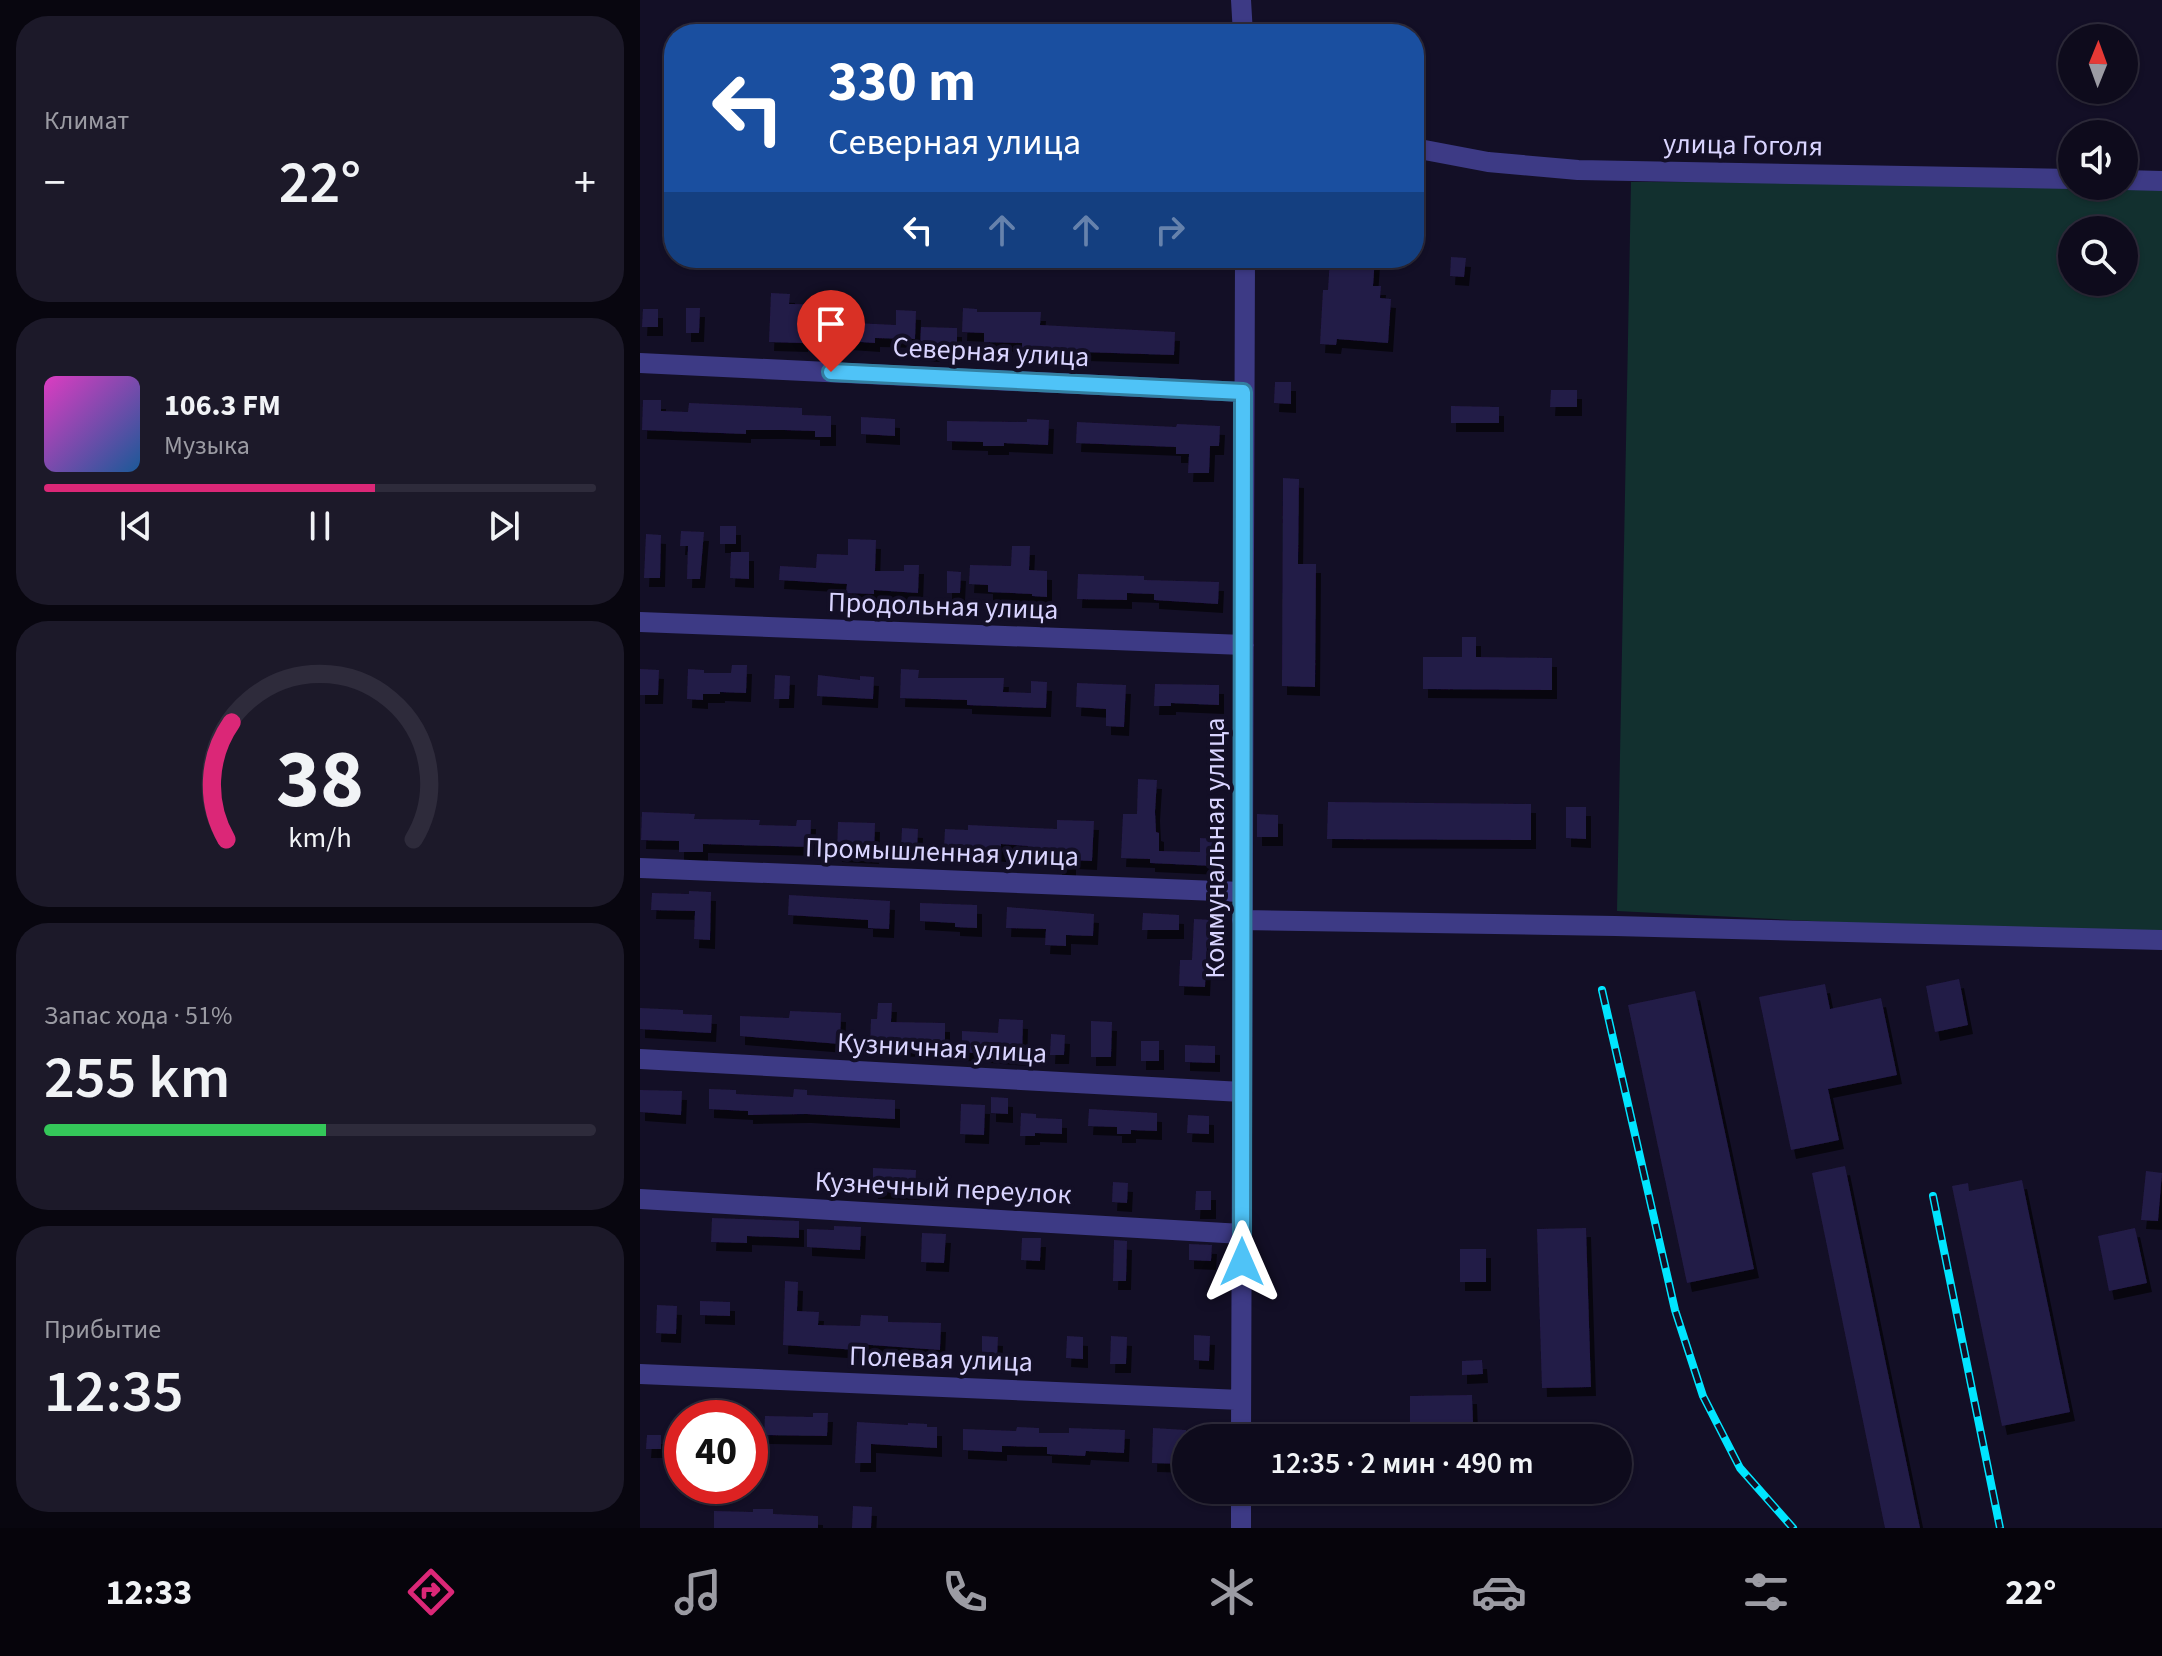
<!DOCTYPE html>
<html lang="ru">
<meta charset="utf-8">
<style>
:root{--surface:#0e0b1c;--page:#1c1929;--text:#f1f3f6;--muted:#9b9ba3;--line:#2e2b3b;--accent:#db2777}
body{margin:0;font-family:"Source Sans 3",sans-serif;background:var(--page);color:var(--text);height:100vh;display:flex;flex-direction:column;font-size:30px;white-space:nowrap}
*{box-sizing:border-box;margin:0}
p{font-size:26px;color:var(--muted)}
.icon{flex:none;width:44px;height:44px;fill:none;stroke:currentColor;stroke-width:2;stroke-linecap:round;stroke-linejoin:round}
.map{position:relative;flex:1;overflow:hidden}
.drawer{display:flex;flex-direction:column;gap:16px;padding:16px;background:#08060f;width:640px}
.drawer>*{flex:none}
.hud{position:absolute;left:24px;top:24px;width:760px;height:244px;border-radius:32px;box-shadow:0 2px 6px #0004,0 0 0 2px var(--line);background:#1a4fa0;color:#fff;overflow:hidden}
.needle{width:52px;rotate:1deg}
.fabs{position:absolute;left:1418px;top:24px;display:grid;gap:16px}
.fabs a{display:grid;place-items:center;width:80px;height:80px;border-radius:50%;background:var(--surface);box-shadow:0 2px 6px #0004,0 0 0 2px var(--line);font-size:40px}
.speed{position:absolute;left:24px;top:1400px;display:flex;gap:16px;font-size:40px;font-weight:700;text-align:center}
.speed>*{display:grid;place-content:center;width:104px;height:104px;border-radius:50%;background:var(--surface);box-shadow:0 2px 6px #0004,0 0 0 2px var(--line);line-height:1}
.speed .limit{border:12px solid #d22;background:#fff;color:#111}
.pin{position:absolute;display:grid;place-items:center;width:68px;height:68px;color:#fff;margin:-82px -34px;border-radius:50% 50% 50% 0;rotate:-45deg;box-shadow:0 0 8px #0007}
.pin .icon{rotate:45deg}
.me{position:absolute;width:88px;margin:-44px;rotate:0deg;stroke-linejoin:round;filter:drop-shadow(0 0 6px #0008)}
.turn{display:flex;align-items:center;gap:28px;height:168px;padding:0 32px;font-size:36px}
.turn .icon{width:104px;height:104px;stroke-width:2.5}
.turn b{display:block;font-size:56px;line-height:68px}
.lanes{display:flex;align-items:center;height:76px;padding:0 32px;background:#0003;justify-content:center;gap:40px;direction:ltr}
.lanes .off{opacity:.35}
.big{font-size:60px;font-weight:600;line-height:1.1}
.drawer .widget{flex:1;display:flex;flex-direction:column;justify-content:center;gap:12px;min-width:0;padding:0 28px;border-radius:32px;background:var(--page)}
.drawer .dial{align-items:center;gap:0}
.dial svg{height:208px;overflow:visible;fill:none;stroke:var(--line);stroke-width:7;stroke-linecap:round;text-anchor:middle}
.dial text{fill:var(--text);stroke:none}
.song{display:flex;align-items:center;gap:24px}
.cover{width:96px;height:96px;border-radius:12px;background:linear-gradient(135deg,hsl(310 70% 55%),hsl(210 70% 35%))}
.played{height:8px;border-radius:4px;background:linear-gradient(90deg,var(--accent) 60%,var(--line) 60%)}
.keys{display:flex;justify-content:space-around;direction:ltr}
.heat{display:flex;justify-content:space-between;align-items:center;font-size:44px;direction:ltr}
.charge{height:12px;border-radius:6px;background:linear-gradient(90deg,#34c759 51%,var(--line) 0)}
.trip{position:absolute;left:532px;top:1424px;width:460px;height:80px;border-radius:40px;background:var(--surface);box-shadow:0 2px 6px #0004,0 0 0 2px var(--line);font-weight:600;line-height:80px;text-align:center}
.menu{display:flex;height:128px;justify-content:space-around;align-items:center;background:#06040b;color:var(--muted)}
.menu .icon{width:56px;height:56px}
.menu .current{color:var(--accent)}
.menu b{font-size:36px;color:var(--text)}
main{display:flex;flex:1;min-height:0}
.map>svg:first-child{display:block}
</style>
<main>
<section class="drawer">
<div class="widget"><p>Климат</p>
<div class="heat"><a>−</a><b class="big">22°</b><a>+</a></div>
</div>
<div class="widget">
<div class="song"><i class="cover"></i><div><b>106.3 FM</b><p>Музыка</p></div></div>
<div class="played"></div>
<div class="keys"><svg class="icon" aria-label="previous" viewBox="0 0 24 24"><path d="M18 5L8 12l10 7zM5 5v14"/></svg><svg class="icon" aria-label="pause" viewBox="0 0 24 24"><path d="M8 5v14M16 5v14"/></svg><svg class="icon" aria-label="next" viewBox="0 0 24 24"><path d="M6 5l10 7-10 7zM19 5v14"/></svg></div>
</div>
<div class="widget dial"><svg viewBox="0 0 100 80">
<path d="M14 69A42 42 0 1 1 86 69"/>
<path d="M14 69A42 42 0 0 1 16 24" stroke="#db2777"/>
<text x="50" y="56" font-size="32" font-weight="700">38</text>
<text x="50" y="72" font-size="11">km/h</text>
</svg></div>
<div class="widget"><p>Запас хода · 51%</p><b class="big">255 km</b><div class="charge"></div></div>
<div class="widget"><p>Прибытие</p><b class="big">12:35</b></div>
</section>
<div class="map">
<svg width="1522" height="1528" viewBox="0 0 1522 1528">
<defs>
<filter id="shadow"><feDropShadow dx="5" dy="9" stdDeviation="0" flood-color="#0009"/></filter>
</defs>
<rect width="100%" height="100%" fill="#130f26"/>
<path fill="#12302f" fill-rule="evenodd" d="M991,182L1432,183V186L1522,183V939L977,911ZM1432,230H1484V282H1432Z"/>
<path fill="#241b47" filter="url(#shadow)" d="M811,257L826,258L824,277L810,276Z
M690,258H735L733,286H741L740,298L751,299L748,343L697,339L696,345L680,344L683,290H688Z
M131,293L150,294L149,304L215,305L214,323L256,325V310L276,311L275,339L235,338V343L163,338V343L129,342Z
M46,308H60L59,333H46Z
M323,308L337,309V312H401L400,325L535,332L534,355L382,350V343L344,342V333L322,332Z
M3,309H18V327H2Z
M281,327L317,328V344H296L295,353L280,352Z
M635,382H651V404L634,403Z
M911,390H937V407H910Z
M3,400H21V411L48,412L49,403L162,408V415L191,416V437H175V431L144,430H106V434L2,430Z
M811,406L859,407V423H811Z
M221,417L255,419V436L221,434Z
M387,419L409,420L408,445L364,443V446H343V442L307,441V421L387,422Z
M437,422L536,427L537,424L580,426L579,446H570L569,473H548L549,454H536V447L436,443Z
M643,478L659,479L658,564H676L675,687L642,686Z
M80,526H96V544H80Z
M41,531L64,532L60,579H47L48,546H40Z
M6,534L21,535L20,578H4Z
M208,539L236,540L235,571H264V565H279L278,593L234,590V594L206,593L207,584L139,580L140,566L176,568L177,554L208,555Z
M372,546H390L389,570L407,571V597L392,596V594L348,592V585L329,584L330,565L371,566Z
M91,552H109V579L90,578Z
M307,571L321,572L320,593H307Z
M438,574L504,576V580L579,582L578,604L514,600V594L487,593V600L437,599Z
M822,637H836V657L912,658V690L783,689V657H822Z
M92,665H107L106,693L80,692V694H63V700L47,699L48,669L64,670V673H91Z
M0,669L19,670L18,695H0Z
M261,669L279,670L278,678H364L363,692L391,693V681L407,682L406,708L327,705V700L260,698Z
M135,675L150,676L149,699H134Z
M178,675L220,680V676L234,677L233,699L177,696Z
M437,683L486,685L484,727L466,726V709L436,707Z
M515,684L579,685V705L531,703V706H514Z
M498,779L517,780L515,812L516,832L519,833V851L560,852V838L576,839L575,866L510,863V859L481,858L483,814H497Z
M688,802L891,804V840L687,839Z
M926,807H946V839L926,838Z
M2,812L55,814L54,819L120,820L119,825L156,826L157,820H171L170,847L63,844V852H39V841L1,840Z
M617,814L638,815V837H617Z
M417,820L454,821L452,861L431,860V869L417,868V857L387,856L388,846L361,844V853L304,848L305,829L328,830V825L417,829Z
M198,822L235,823L234,855L197,853Z
M262,828L278,829L277,849H261Z
M49,891L71,892L70,940L54,939L55,911L11,910L12,893L49,894Z
M149,895L250,901L249,929L228,928V920L148,915Z
M280,903L337,905V928L315,927V923L280,921Z
M367,907L454,914L453,936L426,935V946L405,945L406,929L366,928Z
M503,913L539,915V930H502Z
M554,919L573,920L572,943L567,942L565,987L539,986L540,960H552Z
M1319,979L1328,1025L1295,1032L1286,986Z
M1185,984L1190,1009L1241,998L1257,1075L1188,1089L1199,1140L1151,1150L1119,997Z
M1055,991L1114,1269L1047,1283L988,1005Z
M238,1003H252L251,1022L305,1023V1043L284,1042V1048L230,1047L231,1019H237Z
M0,1008L43,1010V1014L72,1015L71,1033L0,1029Z
M150,1011L201,1013L200,1044L100,1036V1016L149,1018Z
M359,1019L383,1020L382,1057L322,1052V1031L358,1033Z
M451,1021L472,1022L471,1057H451Z
M411,1034L425,1035L424,1055H410Z
M501,1041H519V1061H501Z
M545,1045L575,1046V1063L545,1062Z
M69,1089L96,1090V1094L153,1097L154,1089L167,1090V1095L255,1100V1119L166,1114L108,1115V1111L69,1109Z
M0,1090L42,1091L41,1115L0,1112Z
M351,1097L368,1098V1114L351,1113Z
M321,1104L345,1105L344,1135L320,1134Z
M449,1109L517,1113V1131L491,1130V1134H477V1127L448,1126Z
M381,1113L396,1114V1118L422,1119V1134L395,1133V1136H380Z
M548,1115L569,1116V1134L547,1133Z
M1205,1166L1280,1528H1245L1172,1173Z
M233,1168L276,1170L275,1191L233,1190Z
M1506,1171L1522,1173L1518,1221L1501,1220Z
M1382,1180L1430,1412L1362,1426L1312,1186L1328,1183L1329,1191Z
M473,1182L488,1183L487,1203L472,1202Z
M556,1191H571V1210H555Z
M72,1218L159,1221V1238L107,1236V1243L71,1242Z
M194,1226L221,1227L220,1250L167,1247V1229L194,1230Z
M946,1228L951,1387L902,1388L897,1229Z
M1495,1228L1507,1283L1469,1291L1458,1236Z
M282,1233L306,1234L304,1263L281,1262Z
M382,1238H401L400,1261L381,1260Z
M474,1240L487,1241L486,1281H473Z
M549,1244L572,1245L571,1261L549,1260Z
M820,1249H846V1282H820Z
M145,1281L158,1282L157,1311L179,1312L178,1325L220,1326L221,1315L248,1316V1322L301,1323L300,1350L217,1344V1350L143,1345Z
M60,1301L90,1302V1316L60,1315Z
M17,1305L37,1306L36,1334L16,1333Z
M554,1335L570,1336L569,1361L554,1360Z
M342,1336L358,1337L357,1357H342Z
M427,1336L443,1337V1359L426,1358Z
M471,1336L487,1337L486,1364H470Z
M842,1360L843,1374L822,1375V1361Z
M832,1395L833,1422L770,1423V1396Z
M173,1413H188L187,1436L124,1435L125,1416L173,1417Z
M217,1422L268,1425V1423L287,1424V1427H297V1448L231,1444V1463H215Z
M377,1427L399,1428V1433H429V1428L485,1430L484,1453L446,1451L445,1456L407,1454V1447L362,1446V1452L323,1450V1429L376,1431Z
M513,1428L546,1430V1464L512,1463Z
M7,1435H21V1449H6Z
M213,1506L232,1507L231,1528H212Z
M113,1509H133V1514L178,1516V1528H74V1511L113,1512Z"/>
<g fill="none" stroke-linecap="round" stroke-linejoin="round">
<path stroke="#3d3a85" stroke-width="20" d="M601,0L603,34
M774,148L848,162L938,170L1432,179
M1484,180L1522,181
M0,363L603,392
M0,622L604,645
M0,868L602,892
M602,920L975,926L1522,940
M0,1059L602,1092
M0,1199L602,1234
M0,1374L601,1400
M601,1438L605,258
M601,1490V1528"/>
<defs>
<path id="rail" d="M962,990L1035,1310L1063,1396L1100,1468L1153,1528
M1293,1196L1360,1528"/>
</defs>
<use href="#rail" stroke="#00e5ff" stroke-width="8"/>
<use href="#rail" stroke="#130f26" stroke-width="5" stroke-dasharray="15" stroke-linecap="butt"/>
</g>
<g fill="none" stroke-linecap="round" stroke-linejoin="round">
<defs>
<path id="route" d="M191,372L603,392L602,1262"/>
</defs>
<use href="#route" stroke="#337fa1" stroke-width="20"/>
<use href="#route" stroke="#4fc3f7" stroke-width="14"/>
</g>
<g text-anchor="middle" dominant-baseline="central" stroke-width="8" stroke-linejoin="round" paint-order="stroke">
<g font-size="28" fill="#d9d4ff" stroke="#130f26">
<text transform="translate(1103 145) rotate(1)">улица Гоголя</text>
<text transform="translate(351 352) rotate(3)">Северная улица</text>
<text transform="translate(303 606) rotate(2)">Продольная улица</text>
<text transform="translate(575 848) rotate(-90)">Коммунальная улица</text>
<text transform="translate(302 852) rotate(2)">Промышленная улица</text>
<text transform="translate(302 1048) rotate(3)">Кузничная улица</text>
<text transform="translate(303 1188) rotate(3)">Кузнечный переулок</text>
<text transform="translate(301 1359) rotate(2)">Полевая улица</text>
</g>
</g>
</svg>
<div class="fabs">
<a><svg class="needle" viewBox="-14 -14 28 28"><path d="M0-13l5 13h-10z" fill="#e53935"/><path d="M0 13l5-13h-10z" fill="#9b9ba3"/></svg></a>
<a><svg class="icon" aria-label="sound" viewBox="0 0 24 24"><path d="M4 9h4l5-4v14l-5-4H4zM17 9q2 3 0 6"/></svg></a>
<a><svg class="icon" aria-label="search" viewBox="0 0 24 24"><circle cx="10" cy="10" r="6"/><path d="M15 15l6 6"/></svg></a>
</div>
<div class="speed"><div class="limit">40</div></div>
<div class="pin" style="left:191px;top:372px;background:#d93025"><svg class="icon" aria-label="arrive" viewBox="0 0 24 24"><path d="M6 21V4h12l-3 4 3 4H6"/></svg></div>
<svg class="me" style="left:602px;top:1262px" viewBox="-20 -20 40 40"><path d="M0-17L14 15 0 8-14 15z" fill="#4fc3f7" stroke="#fff" stroke-width="4"/></svg>
<div class="trip">12:35 · 2 мин · 490 m</div>
<div class="hud">
<div class="turn"><svg class="icon" aria-label="left" viewBox="0 0 24 24"><path d="M17 20v-9H6M10 6l-5 5 5 5"/></svg><div><b>330 m</b>Северная улица</div></div>
<div class="lanes"><svg class="icon" aria-label="left" viewBox="0 0 24 24"><path d="M17 20v-9H6M10 6l-5 5 5 5"/></svg><svg class="icon off" aria-label="ahead" viewBox="0 0 24 24"><path d="M12 20V5M6 11l6-6 6 6"/></svg><svg class="icon off" aria-label="ahead" viewBox="0 0 24 24"><path d="M12 20V5M6 11l6-6 6 6"/></svg><svg class="icon off" aria-label="right" viewBox="0 0 24 24"><path d="M7 20v-9h11M14 6l5 5-5 5"/></svg></div>
</div>
</div>
</main>
<nav class="menu">
<b>12:33</b>
<svg class="icon current" aria-label="directions" viewBox="0 0 24 24"><path d="M12 3l9 9-9 9-9-9zM9 14v-3h6M13 9l2 2-2 2"/></svg>
<svg class="icon" aria-label="music" viewBox="0 0 24 24"><path d="M9 18V5l10-2v13"/><circle cx="6" cy="18" r="3"/><circle cx="16" cy="16" r="3"/></svg>
<svg class="icon" aria-label="phone" viewBox="0 0 24 24"><path d="M5 4h4l2 5-3 2q2 4 5 5l2-3 5 2v4C11 20 4 13 5 4z"/></svg>
<svg class="icon" aria-label="climate" viewBox="0 0 24 24"><path d="M12 3v18M4 7l16 10M4 17L20 7"/></svg>
<svg class="icon" aria-label="car" viewBox="0 0 24 24"><path d="M5 17H2v-5l4-1 3-4h7l3 4 3 1v5h-3M9 17h6M6 11h13"/><circle cx="7" cy="17" r="2"/><circle cx="17" cy="17" r="2"/></svg>
<svg class="icon" aria-label="filters" viewBox="0 0 24 24"><path d="M4 7h16M4 17h16"/><circle cx="9" cy="7" r="2"/><circle cx="15" cy="17" r="2"/></svg>
<b>22°</b>
</nav>
